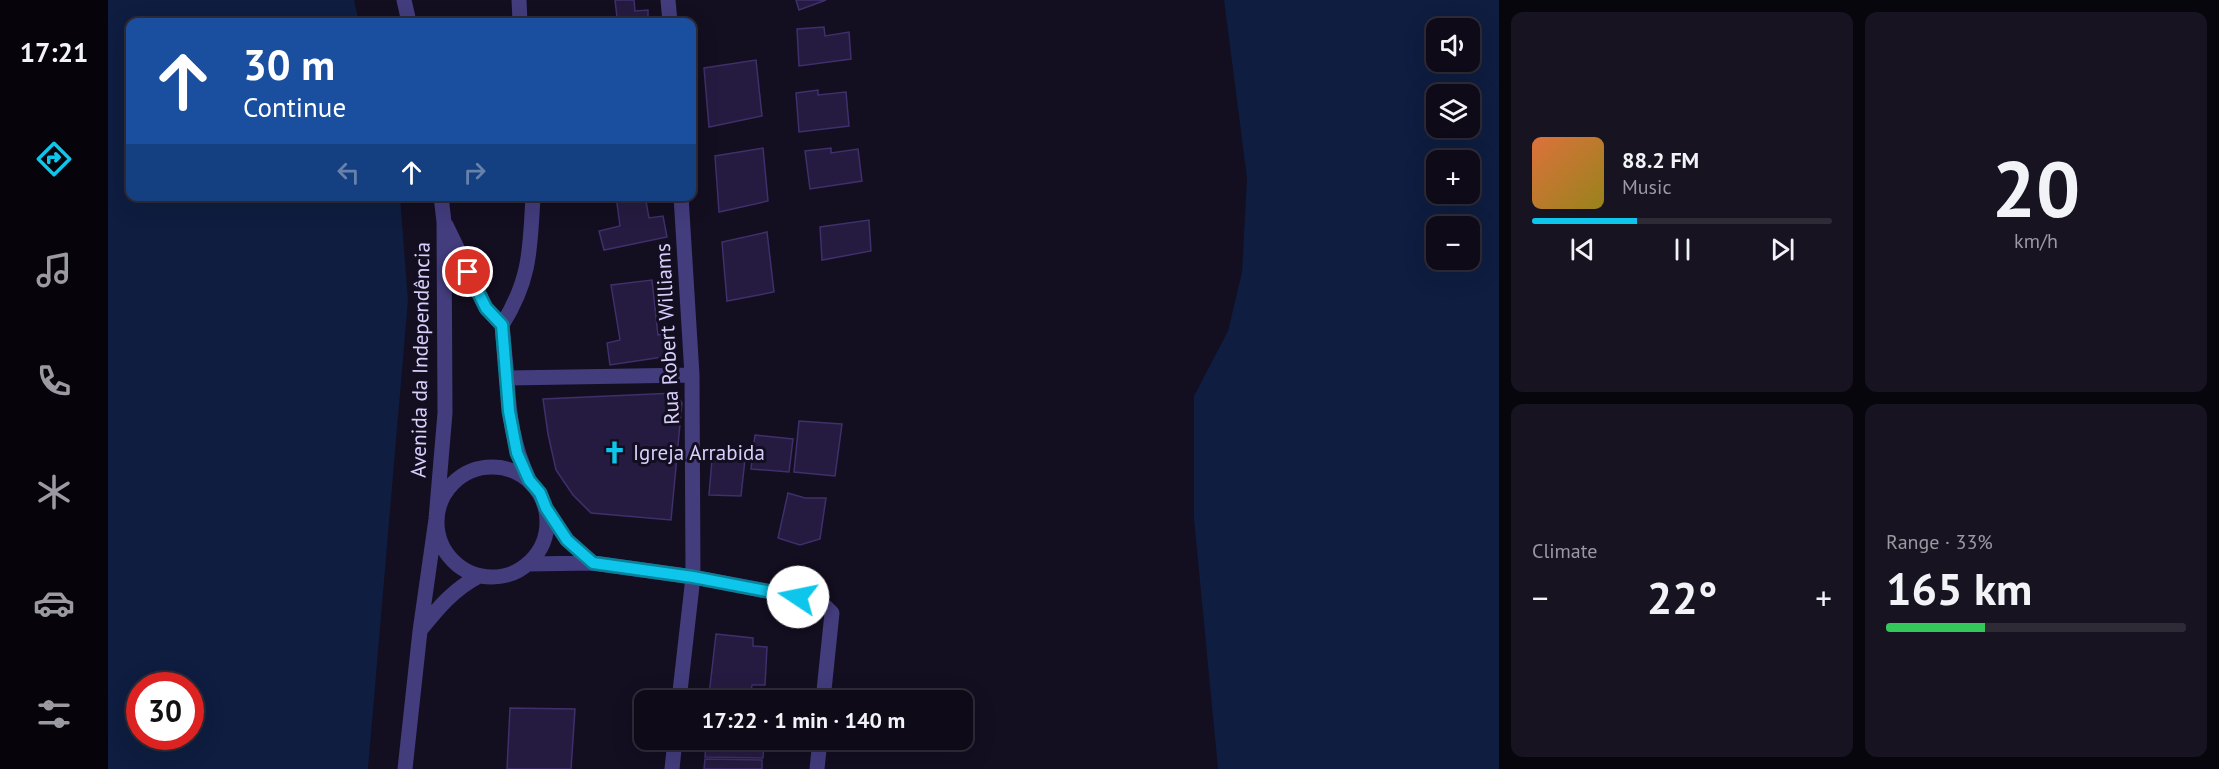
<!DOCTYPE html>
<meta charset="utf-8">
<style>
:root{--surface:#0e0a18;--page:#171321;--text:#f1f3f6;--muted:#9b9aa2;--line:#2e2b37;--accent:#0ec6eb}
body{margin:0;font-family:"PT Sans",sans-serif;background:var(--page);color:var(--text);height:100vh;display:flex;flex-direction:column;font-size:22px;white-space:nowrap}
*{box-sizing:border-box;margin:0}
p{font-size:20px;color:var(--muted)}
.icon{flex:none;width:33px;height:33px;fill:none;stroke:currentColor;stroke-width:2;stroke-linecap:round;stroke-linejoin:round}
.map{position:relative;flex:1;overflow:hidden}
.details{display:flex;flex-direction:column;gap:12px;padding:12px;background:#08060d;width:720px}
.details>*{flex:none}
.top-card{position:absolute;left:18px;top:18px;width:570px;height:183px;border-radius:12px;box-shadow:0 6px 24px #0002,0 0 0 2px var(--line);background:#1a4fa0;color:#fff;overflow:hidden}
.controls{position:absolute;left:1318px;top:18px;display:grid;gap:12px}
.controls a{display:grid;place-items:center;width:54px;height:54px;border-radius:12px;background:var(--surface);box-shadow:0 6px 24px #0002,0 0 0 2px var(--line);font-size:30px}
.speed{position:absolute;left:18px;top:672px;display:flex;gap:12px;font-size:30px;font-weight:700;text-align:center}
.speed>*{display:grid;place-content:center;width:78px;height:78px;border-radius:50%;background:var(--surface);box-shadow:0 6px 24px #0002,0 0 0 2px var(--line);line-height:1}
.speed .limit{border:9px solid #d22;background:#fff;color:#111}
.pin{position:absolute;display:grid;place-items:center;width:51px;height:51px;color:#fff;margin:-26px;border:3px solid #fff;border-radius:50%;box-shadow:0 2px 6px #0007}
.me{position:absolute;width:66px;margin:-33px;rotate:281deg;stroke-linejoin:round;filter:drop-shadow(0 0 4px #0008)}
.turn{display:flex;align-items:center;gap:21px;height:126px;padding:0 18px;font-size:27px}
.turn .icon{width:78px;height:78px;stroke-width:2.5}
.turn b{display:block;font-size:42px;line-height:51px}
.lanes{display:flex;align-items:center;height:57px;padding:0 18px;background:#0003;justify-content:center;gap:30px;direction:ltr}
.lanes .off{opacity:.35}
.big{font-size:45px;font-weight:600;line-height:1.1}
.details .tile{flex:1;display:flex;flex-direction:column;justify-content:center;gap:9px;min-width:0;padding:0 21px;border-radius:12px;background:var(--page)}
.details .dial{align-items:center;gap:0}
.dial b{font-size:78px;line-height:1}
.song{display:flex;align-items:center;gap:18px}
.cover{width:72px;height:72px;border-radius:9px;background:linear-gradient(135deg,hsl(20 70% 55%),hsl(50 70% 35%))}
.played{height:6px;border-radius:3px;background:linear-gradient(90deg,var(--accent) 35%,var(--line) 35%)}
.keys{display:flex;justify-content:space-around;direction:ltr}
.heat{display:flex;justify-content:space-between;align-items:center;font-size:33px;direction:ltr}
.charge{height:9px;border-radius:4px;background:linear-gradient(90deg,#34c759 33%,var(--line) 0)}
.details .tiles{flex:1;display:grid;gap:12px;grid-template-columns:repeat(2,1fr)}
.trip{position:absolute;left:526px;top:690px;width:339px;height:60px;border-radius:12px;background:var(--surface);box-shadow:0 6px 24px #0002,0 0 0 2px var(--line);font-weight:600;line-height:60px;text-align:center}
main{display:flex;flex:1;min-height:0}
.tab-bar{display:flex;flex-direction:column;width:108px;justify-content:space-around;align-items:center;background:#06040a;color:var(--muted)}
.tab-bar .icon{width:42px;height:42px}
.tab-bar .selected{color:var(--accent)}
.tab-bar b{font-size:27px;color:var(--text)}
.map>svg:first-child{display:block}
</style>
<main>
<nav class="tab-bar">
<b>17:21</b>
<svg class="icon selected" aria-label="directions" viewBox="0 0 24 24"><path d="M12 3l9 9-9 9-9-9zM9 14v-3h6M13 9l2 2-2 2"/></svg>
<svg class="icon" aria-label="music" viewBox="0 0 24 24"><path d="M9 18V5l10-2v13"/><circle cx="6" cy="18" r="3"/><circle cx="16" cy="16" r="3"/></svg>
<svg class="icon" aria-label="phone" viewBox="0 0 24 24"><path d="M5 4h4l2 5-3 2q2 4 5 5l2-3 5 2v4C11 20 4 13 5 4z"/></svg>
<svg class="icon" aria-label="climate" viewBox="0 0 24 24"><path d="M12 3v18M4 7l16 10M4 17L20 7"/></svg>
<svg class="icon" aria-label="car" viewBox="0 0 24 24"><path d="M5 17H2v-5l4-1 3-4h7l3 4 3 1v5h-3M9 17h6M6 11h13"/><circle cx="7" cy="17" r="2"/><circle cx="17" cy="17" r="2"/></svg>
<svg class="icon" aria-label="filters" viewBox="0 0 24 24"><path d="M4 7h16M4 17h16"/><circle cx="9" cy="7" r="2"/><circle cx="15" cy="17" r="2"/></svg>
</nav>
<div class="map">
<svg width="1391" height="769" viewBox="0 0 1391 769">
<rect width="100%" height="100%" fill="#130e20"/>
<path fill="#0e1d40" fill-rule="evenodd" d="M0,0H246L251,22H22V196L292,197L300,300L260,769H0ZM32,686H82V736H32Z
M1116,0H1391V769H1110L1086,519V396L1120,331L1134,272L1139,178ZM1329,28H1362V62H1329ZM1329,94H1362V128H1329ZM1329,160H1362V194H1329ZM1329,226H1362V260H1329Z"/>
<path fill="#251b40" stroke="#3f2f6b" stroke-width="1.5" d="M507,0H526L527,11L540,10V22H494V19L509,17Z
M688,0H718L691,10Z
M716,27L717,36L741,32L743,59L691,66L689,29Z
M648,60L654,116L601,127L596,68Z
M710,90V95L738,92L741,126L691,132L688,93Z
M655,148L660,201L611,212L607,156Z
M723,148V153L750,149L754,181L702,189L697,151Z
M508,196H537L541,218L555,216L559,237L496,250L491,231L512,226Z
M761,220L763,251L714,260L712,227Z
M659,232L666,292L619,301L614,242Z
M544,280L550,335L559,333L561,356L502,365L499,343L512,340L503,285Z
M567,393L574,403L563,520L483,513L465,495L448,470L440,434L435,399Z
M691,421L734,424L727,476L686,472Z
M647,435L685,439L681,472L643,469Z
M605,447L638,450L633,496L601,495Z
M680,493L697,498H718L712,539L692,545L670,538Z
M608,634L645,638V646L659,647L657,685H644L642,699L601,695Z
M402,708L467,709L463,769H399Z
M598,740H656L655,758L597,757Z
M597,759L654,760V769H596Z"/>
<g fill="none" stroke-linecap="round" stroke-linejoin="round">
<path stroke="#433c7d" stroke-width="15" d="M296,0L301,22
M411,0L412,22
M560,0L562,22
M338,225L378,308L394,325L399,378L584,375
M394,325C423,279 422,248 425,196
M399,378C401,417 405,444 421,480
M329 522a55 55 0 1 1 110 0a55 55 0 1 1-110 0Z
M438,509L459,540L485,563
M419,564L485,563L585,577L712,601L724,613L715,700
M314,628C331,607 346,589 371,576
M571,700L585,577L584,375L573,196
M297,769L312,631L328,519L337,413L336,222L333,196
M564,769L567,740
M709,769L712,740"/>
</g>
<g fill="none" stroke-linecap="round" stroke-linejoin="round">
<defs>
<path id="route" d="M360,272L378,308L394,325L401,411L409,453L421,480L432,493L438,508L459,540L485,563L585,577L690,597"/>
</defs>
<use href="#route" stroke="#098199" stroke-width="15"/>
<use href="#route" stroke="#0ec6eb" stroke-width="10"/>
</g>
<defs>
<symbol id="church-bare" viewBox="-9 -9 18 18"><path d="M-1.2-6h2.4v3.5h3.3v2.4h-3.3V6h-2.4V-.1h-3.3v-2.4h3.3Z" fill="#0ec6eb" stroke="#130e20" stroke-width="2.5" paint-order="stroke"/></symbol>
</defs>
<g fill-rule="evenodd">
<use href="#church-bare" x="490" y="436" width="33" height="33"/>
</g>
<g text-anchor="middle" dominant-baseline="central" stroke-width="6" stroke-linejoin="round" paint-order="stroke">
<g font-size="21" fill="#d8d0fc" stroke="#130e20">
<text transform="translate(559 334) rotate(-93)">Rua Robert Williams</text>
<text transform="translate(312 360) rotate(-89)">Avenida da Independência</text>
</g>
<g font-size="21" fill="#d8d0fc" stroke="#130e20" text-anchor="start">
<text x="525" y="452">Igreja Arrabida</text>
</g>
</g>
</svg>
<div class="controls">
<a><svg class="icon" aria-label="sound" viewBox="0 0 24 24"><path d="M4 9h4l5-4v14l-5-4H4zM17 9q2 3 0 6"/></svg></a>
<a><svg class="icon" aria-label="layers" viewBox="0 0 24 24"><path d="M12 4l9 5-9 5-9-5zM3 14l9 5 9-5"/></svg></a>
<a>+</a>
<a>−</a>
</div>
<div class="speed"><div class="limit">30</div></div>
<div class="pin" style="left:360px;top:272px;background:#d93025"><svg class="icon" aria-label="arrive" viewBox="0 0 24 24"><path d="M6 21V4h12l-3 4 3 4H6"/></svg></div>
<svg class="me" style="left:690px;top:597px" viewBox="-20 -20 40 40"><circle r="19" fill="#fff"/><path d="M0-13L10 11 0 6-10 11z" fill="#0ec6eb"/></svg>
<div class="trip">17:22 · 1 min · 140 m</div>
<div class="top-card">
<div class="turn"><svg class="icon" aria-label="ahead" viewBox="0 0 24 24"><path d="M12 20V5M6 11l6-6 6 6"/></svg><div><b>30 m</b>Continue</div></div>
<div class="lanes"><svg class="icon off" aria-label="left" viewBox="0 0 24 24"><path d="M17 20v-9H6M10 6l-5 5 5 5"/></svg><svg class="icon" aria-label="ahead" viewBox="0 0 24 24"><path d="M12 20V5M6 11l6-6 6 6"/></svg><svg class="icon off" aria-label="right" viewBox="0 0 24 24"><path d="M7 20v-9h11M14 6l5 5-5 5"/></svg></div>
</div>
</div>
<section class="details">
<div class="tiles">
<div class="tile">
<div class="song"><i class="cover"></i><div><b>88.2 FM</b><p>Music</p></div></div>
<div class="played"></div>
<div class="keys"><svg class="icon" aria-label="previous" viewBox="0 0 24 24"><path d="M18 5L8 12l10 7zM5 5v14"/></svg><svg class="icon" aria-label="pause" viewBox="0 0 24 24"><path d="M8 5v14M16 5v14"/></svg><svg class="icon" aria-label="next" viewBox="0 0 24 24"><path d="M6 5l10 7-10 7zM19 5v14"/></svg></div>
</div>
<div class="tile dial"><b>20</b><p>km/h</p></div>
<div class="tile"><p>Climate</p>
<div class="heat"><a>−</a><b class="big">22°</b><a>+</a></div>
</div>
<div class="tile"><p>Range · 33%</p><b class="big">165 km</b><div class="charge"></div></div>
</div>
</section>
</main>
